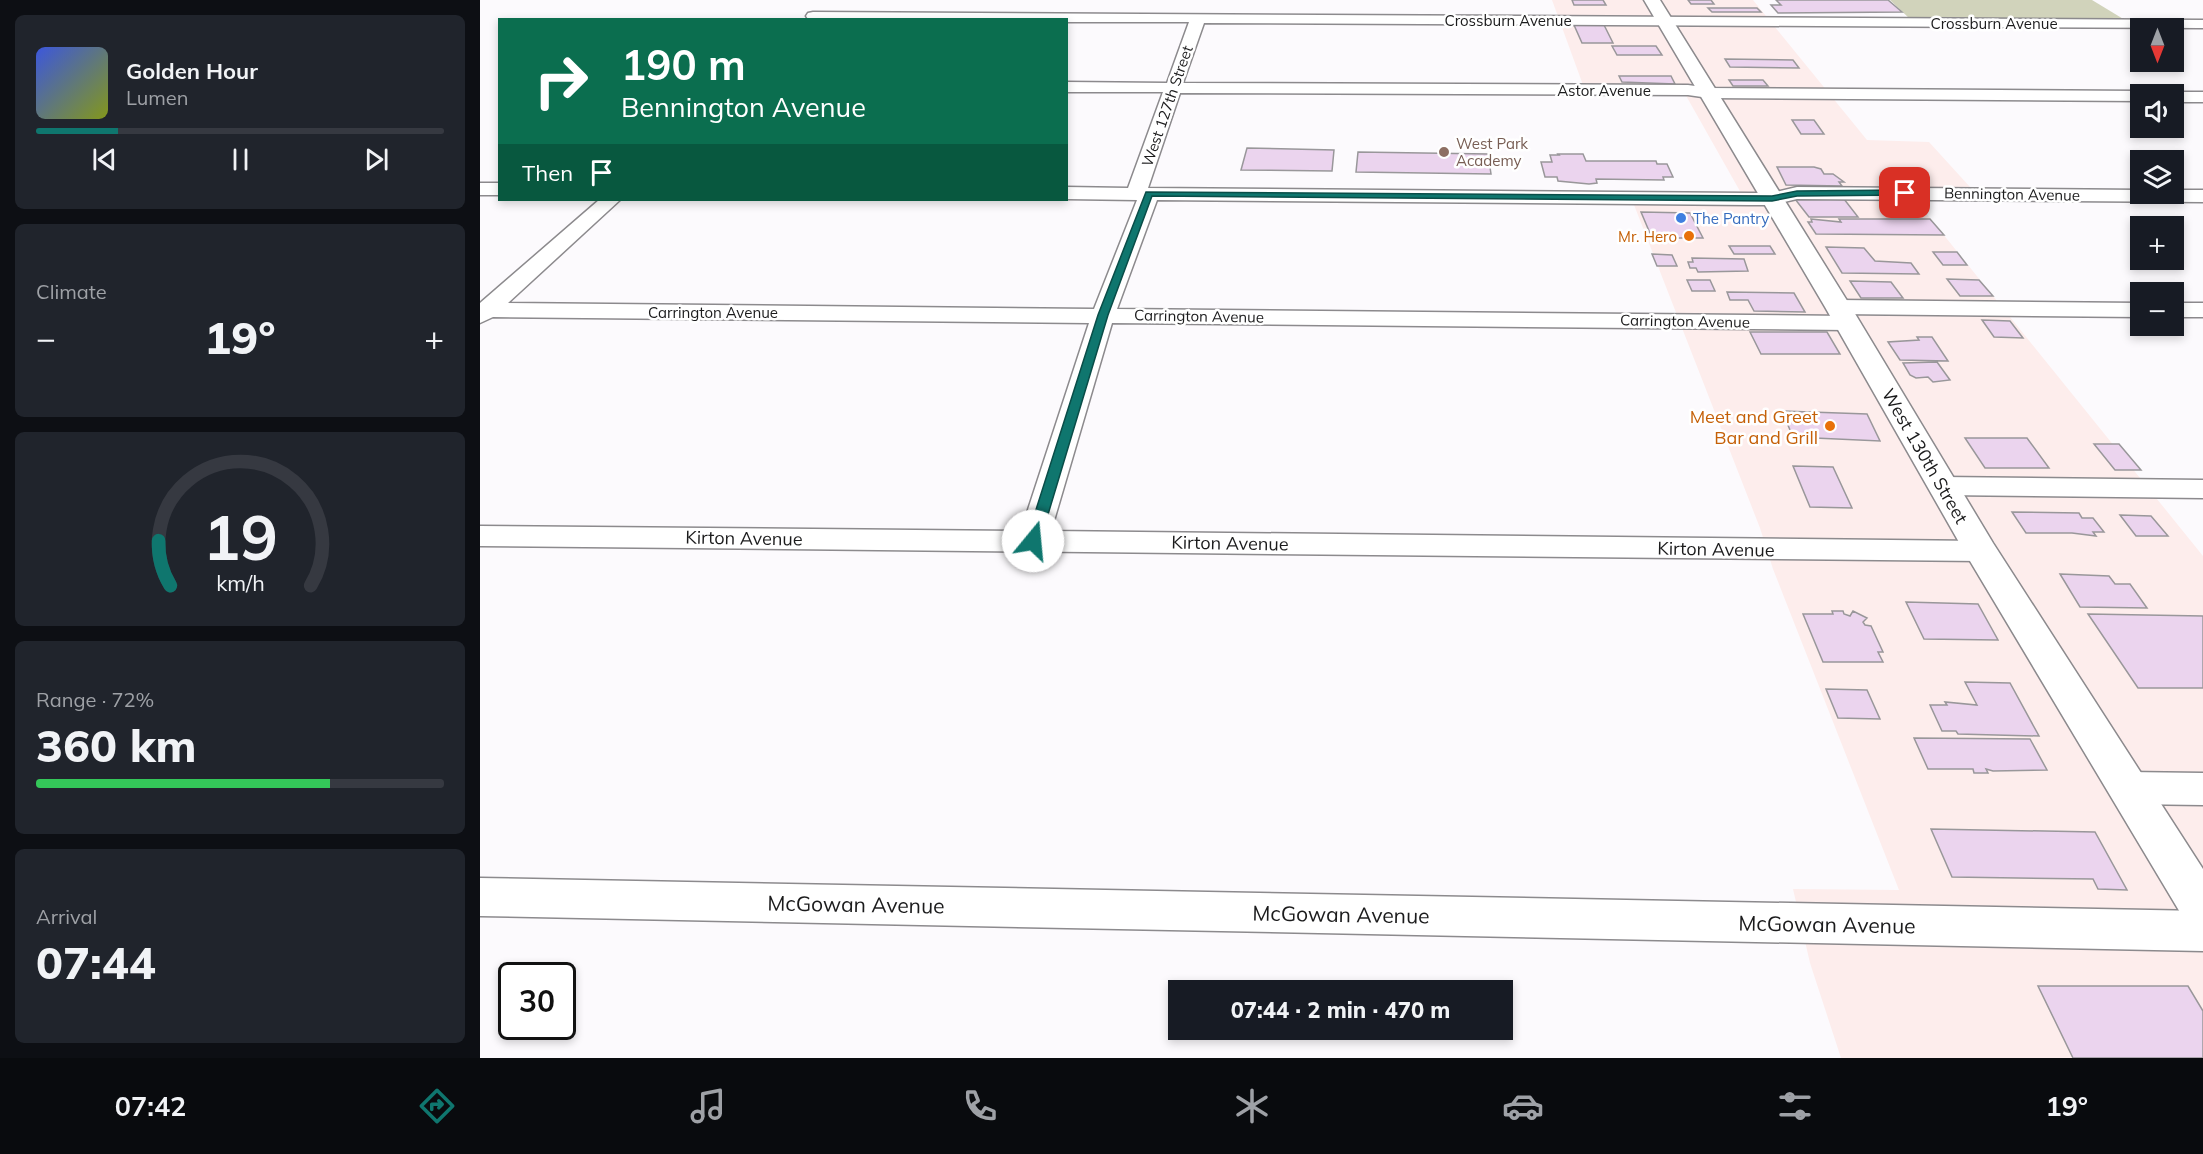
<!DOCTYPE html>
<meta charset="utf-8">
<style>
:root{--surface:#171b24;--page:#20242c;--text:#f1f3f6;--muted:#9ea1a6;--line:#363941;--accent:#0f766e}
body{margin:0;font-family:Mulish,sans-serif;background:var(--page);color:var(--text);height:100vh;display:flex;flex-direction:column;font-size:22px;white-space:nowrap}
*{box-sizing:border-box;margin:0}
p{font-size:20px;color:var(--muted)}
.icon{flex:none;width:33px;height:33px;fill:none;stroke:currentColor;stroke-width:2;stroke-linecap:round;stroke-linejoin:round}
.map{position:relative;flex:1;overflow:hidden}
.drawer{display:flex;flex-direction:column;gap:15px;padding:15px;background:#0d0f14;width:480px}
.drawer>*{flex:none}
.hud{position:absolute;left:18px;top:18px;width:570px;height:183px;border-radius:0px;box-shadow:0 3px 9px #0003;background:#0b6e4f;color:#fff;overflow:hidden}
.needle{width:39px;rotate:180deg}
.controls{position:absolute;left:1650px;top:18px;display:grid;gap:12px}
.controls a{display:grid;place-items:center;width:54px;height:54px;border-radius:0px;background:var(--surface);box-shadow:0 3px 9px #0003;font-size:30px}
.speed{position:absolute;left:18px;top:962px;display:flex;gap:12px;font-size:30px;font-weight:700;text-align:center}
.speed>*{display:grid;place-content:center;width:78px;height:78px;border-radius:50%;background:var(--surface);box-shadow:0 3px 9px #0003;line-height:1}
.speed .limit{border:3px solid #111;border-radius:9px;background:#fff;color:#111}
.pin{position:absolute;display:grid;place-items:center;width:51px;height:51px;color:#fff;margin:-26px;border-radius:12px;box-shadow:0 3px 9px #0006}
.me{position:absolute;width:66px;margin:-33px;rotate:17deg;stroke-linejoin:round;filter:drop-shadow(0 0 4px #0008)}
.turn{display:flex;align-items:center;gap:21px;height:126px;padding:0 24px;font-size:27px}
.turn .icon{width:78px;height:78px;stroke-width:2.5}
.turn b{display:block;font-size:42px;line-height:51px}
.then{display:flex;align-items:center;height:57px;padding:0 24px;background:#0003;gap:12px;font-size:22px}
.big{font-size:45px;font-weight:800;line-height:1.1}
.drawer .widget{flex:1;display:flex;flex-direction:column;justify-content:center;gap:9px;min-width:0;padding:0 21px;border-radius:9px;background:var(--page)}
.drawer .dial{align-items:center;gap:0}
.dial svg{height:156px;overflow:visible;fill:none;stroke:var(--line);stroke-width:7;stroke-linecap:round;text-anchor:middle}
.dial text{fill:var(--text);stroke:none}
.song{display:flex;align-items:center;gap:18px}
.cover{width:72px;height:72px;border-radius:9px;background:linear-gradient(135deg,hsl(230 70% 55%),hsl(70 70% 35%))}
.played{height:6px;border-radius:3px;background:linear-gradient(90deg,var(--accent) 20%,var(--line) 20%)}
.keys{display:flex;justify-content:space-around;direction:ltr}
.heat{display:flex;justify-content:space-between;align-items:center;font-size:33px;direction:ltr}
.charge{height:9px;border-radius:4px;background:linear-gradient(90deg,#34c759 72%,var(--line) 0)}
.trip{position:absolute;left:688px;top:980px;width:345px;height:60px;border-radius:0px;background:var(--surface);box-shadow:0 3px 9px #0003;font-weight:800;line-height:60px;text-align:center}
.menu{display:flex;height:96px;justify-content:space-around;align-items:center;background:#090b0e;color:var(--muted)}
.menu .icon{width:42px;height:42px}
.menu .selected{color:var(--accent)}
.menu b{font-size:27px;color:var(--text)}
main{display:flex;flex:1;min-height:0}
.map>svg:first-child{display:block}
</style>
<main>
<section class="drawer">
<div class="widget">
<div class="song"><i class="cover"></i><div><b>Golden Hour</b><p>Lumen</p></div></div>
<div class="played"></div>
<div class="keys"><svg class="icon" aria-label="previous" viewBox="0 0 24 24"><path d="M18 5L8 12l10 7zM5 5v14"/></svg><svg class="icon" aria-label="pause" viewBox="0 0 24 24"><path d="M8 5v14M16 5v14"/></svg><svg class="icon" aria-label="next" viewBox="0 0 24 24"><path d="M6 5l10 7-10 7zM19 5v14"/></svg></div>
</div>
<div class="widget"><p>Climate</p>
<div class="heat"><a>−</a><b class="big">19°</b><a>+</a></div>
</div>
<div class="widget dial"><svg viewBox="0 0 100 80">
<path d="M14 69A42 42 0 1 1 86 69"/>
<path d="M14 69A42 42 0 0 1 8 46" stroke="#0f766e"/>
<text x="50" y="56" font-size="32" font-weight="700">19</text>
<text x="50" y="72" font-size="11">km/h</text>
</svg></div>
<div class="widget"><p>Range · 72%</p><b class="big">360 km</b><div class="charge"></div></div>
<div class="widget"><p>Arrival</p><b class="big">07:44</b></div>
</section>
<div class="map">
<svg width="1723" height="1058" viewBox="0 0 1723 1058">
<rect width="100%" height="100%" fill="#fcfafd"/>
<path fill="#fdedec" d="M1072,0H1273L1387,140L1449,142L1490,187H1425L1723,556V1058H1361L1330,963L1313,889L1419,890L1293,569L1280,528L1149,192L1261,193L1200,85H1103Z"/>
<path fill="#d1d3bb" d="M1410,0H1612L1645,20L1430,19Z"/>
<path fill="#ebd4ee" stroke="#99979a" stroke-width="1.5" d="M1092,0H1123L1126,5H1094Z
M1208,0H1231L1234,4H1211Z
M1296,0H1408L1422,12L1298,13L1291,5H1301Z
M1228,8H1277L1281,12H1232Z
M1094,25H1124L1133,43H1102Z
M1132,46H1176L1182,55H1137Z
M1245,59L1313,60L1319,68L1250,67Z
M1139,76H1191L1195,84L1142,82Z
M1249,80H1283L1288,86H1253Z
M1312,120H1334L1344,134H1321Z
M767,148L854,150L852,171L761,170Z
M878,152L1008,154L1011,174L876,172Z
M1078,154H1103L1106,161H1176L1177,164H1187L1193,177H1183L1184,180L1116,179L1117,183L1109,184L1078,181L1077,177H1065L1061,162H1072L1070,155H1079Z
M1297,167H1334L1341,169L1344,174H1353L1364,182H1359L1362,186L1306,185Z
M1315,199H1364L1378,217H1329Z
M1414,200H1432L1444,214H1434L1430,210H1422Z
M1161,212L1210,213L1223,238H1172Z
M1331,219L1361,222L1359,219H1450L1464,235L1336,234L1328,222H1332Z
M1249,246H1290L1295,254H1254Z
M1346,247L1384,248L1395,261L1431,263L1439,274L1362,273Z
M1453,252H1477L1487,265H1463Z
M1172,254L1192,255L1197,266H1177Z
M1212,258L1264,259L1268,271L1218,272L1216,268H1210L1208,262H1213Z
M1467,279L1499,280L1513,296H1480Z
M1207,280H1230L1235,291H1212Z
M1370,281L1411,282L1423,298H1381Z
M1247,292L1314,293L1325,312L1274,311L1268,300H1250Z
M1502,320L1530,321L1543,338L1514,337Z
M1270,332H1347L1360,354H1281Z
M1437,337H1452L1468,361L1420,360L1408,342L1439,340Z
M1457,362L1470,380L1453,382L1448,377L1436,378L1430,375L1423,363Z
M1302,411L1387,414L1400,441L1313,437Z
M1485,438H1547L1569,468H1505Z
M1614,444H1639L1661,470H1635Z
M1313,466L1353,467L1372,508L1330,507Z
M1532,512L1599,513L1602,518H1613L1624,532H1613L1616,536L1592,533H1546Z
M1640,515L1671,516L1688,536H1656Z
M1580,574L1629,576L1635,584H1650L1667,608L1600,607Z
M1426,602L1498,604L1518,640L1444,639Z
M1352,611H1363L1364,614L1370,616L1373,611L1387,618L1383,622L1385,625L1391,626L1403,652H1398L1403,662H1343L1323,614H1353Z
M1608,614L1723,616V688H1658Z
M1485,682L1530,683L1559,736L1478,734L1476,731H1462L1450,705H1467L1465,702L1497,705Z
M1346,689L1387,690L1400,719L1358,718Z
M1434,738L1550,739L1567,770L1513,771L1506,769L1508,773H1494L1493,769H1448Z
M1451,829L1615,832L1647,890L1618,889L1613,879L1472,877Z
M1558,986H1708L1723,1011V1058H1593Z"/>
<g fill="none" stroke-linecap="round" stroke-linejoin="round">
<defs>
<path id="minor" d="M333,12L1723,20V28L724,23L703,83L1208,85L1229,88L1660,91L1667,94H1660V101L1229,98L1208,95L700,93L668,188L1269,193H1292L1317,187L1660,190V194H1694V190H1723V202L1317,199L1292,205H1269L677,200L637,309L1367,316L1375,318L1379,323L1375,328L1367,330L632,323L571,531L1501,541L1512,544L1516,551L1512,558L1501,561L0,546V526L541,531L609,323L13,317L0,323V303L119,200H140L28,303L614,309L657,200L586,199V187L648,188L683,92H586V82L687,83L709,22H586V20L328,19L326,16L328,13Z
M1694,92H1723V102H1694V94H1687Z
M0,183H20V195H0Z
M1358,300L1660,303V317L1358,314L1350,312L1346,307L1350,302Z
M1694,303H1723V317H1694Z
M1463,477L1723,480V498L1463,495L1453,492L1449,486L1453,480Z
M1648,772L1723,773V805L1648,804L1635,799L1629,788L1635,777Z
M0,878L1723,911V951L0,916Z"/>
<path id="secondary" d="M1164,0H1180L1371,307L1513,543L1723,869V930L1707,924L1484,551L1345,307Z"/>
</defs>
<use href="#minor" stroke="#8c8a8d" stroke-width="3"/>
<use href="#secondary" stroke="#8c8a8d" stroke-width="3"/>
<use href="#minor" fill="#fff" fill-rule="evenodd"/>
<use href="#secondary" fill="#fff" fill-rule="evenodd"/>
</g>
<path fill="#0f766e" stroke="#0a4d48" stroke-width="1.5" d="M1425,190L1428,191V195L1317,196L1292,201L672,196L628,315L560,541L553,546L546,541L618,315L666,192L1292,196L1317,191Z"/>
<circle fill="#8d6e63" stroke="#fff" stroke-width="2" cx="964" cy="152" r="6"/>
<circle fill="#3f7fe0" stroke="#fff" stroke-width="2" cx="1201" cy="218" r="6"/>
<g fill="#e8710a" stroke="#fff" stroke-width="2">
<circle cx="1209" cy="236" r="6"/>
<circle cx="1350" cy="426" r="6"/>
</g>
<g text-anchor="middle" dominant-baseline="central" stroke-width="5" stroke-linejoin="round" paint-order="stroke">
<g font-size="15" fill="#1b1b1c" stroke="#fff">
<text x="1028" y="20">Crossburn Avenue</text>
<text x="1514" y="23">Crossburn Avenue</text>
<text x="1124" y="90">Astor Avenue</text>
<text transform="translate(687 106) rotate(-71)">West 127th Street</text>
<text transform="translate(1532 194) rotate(1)">Bennington Avenue</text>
<text x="233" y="312">Carrington Avenue</text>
<text transform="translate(719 316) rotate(1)">Carrington Avenue</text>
<text transform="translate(1205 321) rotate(1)">Carrington Avenue</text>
</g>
<g font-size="15" fill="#785e54" stroke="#fff" text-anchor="start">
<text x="976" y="143">West Park<tspan x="976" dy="17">Academy</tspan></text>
</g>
<g font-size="15" fill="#366cbe" stroke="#fff" text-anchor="start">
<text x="1213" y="218">The Pantry</text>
</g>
<g font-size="15" fill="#c56008" stroke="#fff" text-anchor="end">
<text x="1197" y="236">Mr. Hero</text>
</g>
<g font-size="18" fill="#c56008" stroke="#fff" text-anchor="end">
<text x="1338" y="416">Meet and Greet<tspan x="1338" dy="21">Bar and Grill</tspan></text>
</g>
<g font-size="18" fill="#1b1b1c" stroke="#fff">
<text transform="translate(1445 456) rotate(60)">West 130th Street</text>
<text transform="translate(264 538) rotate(1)">Kirton Avenue</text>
<text transform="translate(750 543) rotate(1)">Kirton Avenue</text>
<text transform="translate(1236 549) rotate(1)">Kirton Avenue</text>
</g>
<g font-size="21" fill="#1b1b1c" stroke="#fff">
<text transform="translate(376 904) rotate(1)">McGowan Avenue</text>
<text transform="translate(861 914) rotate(1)">McGowan Avenue</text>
<text transform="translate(1347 924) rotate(1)">McGowan Avenue</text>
</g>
</g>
</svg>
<div class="controls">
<a><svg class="needle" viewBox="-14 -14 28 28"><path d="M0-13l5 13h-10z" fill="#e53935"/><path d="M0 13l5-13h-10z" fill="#9ea1a6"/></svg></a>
<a><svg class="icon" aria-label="sound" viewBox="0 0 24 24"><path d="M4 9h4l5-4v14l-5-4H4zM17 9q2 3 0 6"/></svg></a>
<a><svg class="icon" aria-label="layers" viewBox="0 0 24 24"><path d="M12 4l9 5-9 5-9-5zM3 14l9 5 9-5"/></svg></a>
<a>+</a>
<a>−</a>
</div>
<div class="speed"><div class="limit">30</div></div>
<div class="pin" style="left:1425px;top:193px;background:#d93025"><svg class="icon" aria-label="arrive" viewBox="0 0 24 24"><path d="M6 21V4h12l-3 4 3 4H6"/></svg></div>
<svg class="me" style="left:553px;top:541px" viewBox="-20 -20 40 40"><circle r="19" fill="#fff"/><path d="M0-13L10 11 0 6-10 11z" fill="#0f766e"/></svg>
<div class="trip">07:44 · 2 min · 470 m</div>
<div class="hud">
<div class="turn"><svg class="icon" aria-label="right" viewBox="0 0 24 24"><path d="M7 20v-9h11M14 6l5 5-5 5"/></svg><div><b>190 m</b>Bennington Avenue</div></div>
<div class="then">Then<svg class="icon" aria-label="arrive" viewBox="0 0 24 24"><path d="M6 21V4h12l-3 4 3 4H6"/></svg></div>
</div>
</div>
</main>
<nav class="menu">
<b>07:42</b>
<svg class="icon selected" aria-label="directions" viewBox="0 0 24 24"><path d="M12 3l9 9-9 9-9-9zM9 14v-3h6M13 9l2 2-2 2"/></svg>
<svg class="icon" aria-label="music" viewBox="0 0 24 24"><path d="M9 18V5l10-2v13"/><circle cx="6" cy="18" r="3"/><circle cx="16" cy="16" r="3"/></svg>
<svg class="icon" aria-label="phone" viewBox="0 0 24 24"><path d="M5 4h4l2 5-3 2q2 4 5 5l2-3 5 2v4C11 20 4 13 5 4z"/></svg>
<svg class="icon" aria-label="climate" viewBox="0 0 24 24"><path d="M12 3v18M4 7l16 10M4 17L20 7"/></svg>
<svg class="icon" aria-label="car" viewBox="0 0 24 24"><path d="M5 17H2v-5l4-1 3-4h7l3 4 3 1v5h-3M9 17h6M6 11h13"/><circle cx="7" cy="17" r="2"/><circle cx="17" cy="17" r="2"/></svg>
<svg class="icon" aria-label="filters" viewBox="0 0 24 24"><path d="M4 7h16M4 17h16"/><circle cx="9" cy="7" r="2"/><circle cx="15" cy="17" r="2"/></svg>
<b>19°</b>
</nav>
